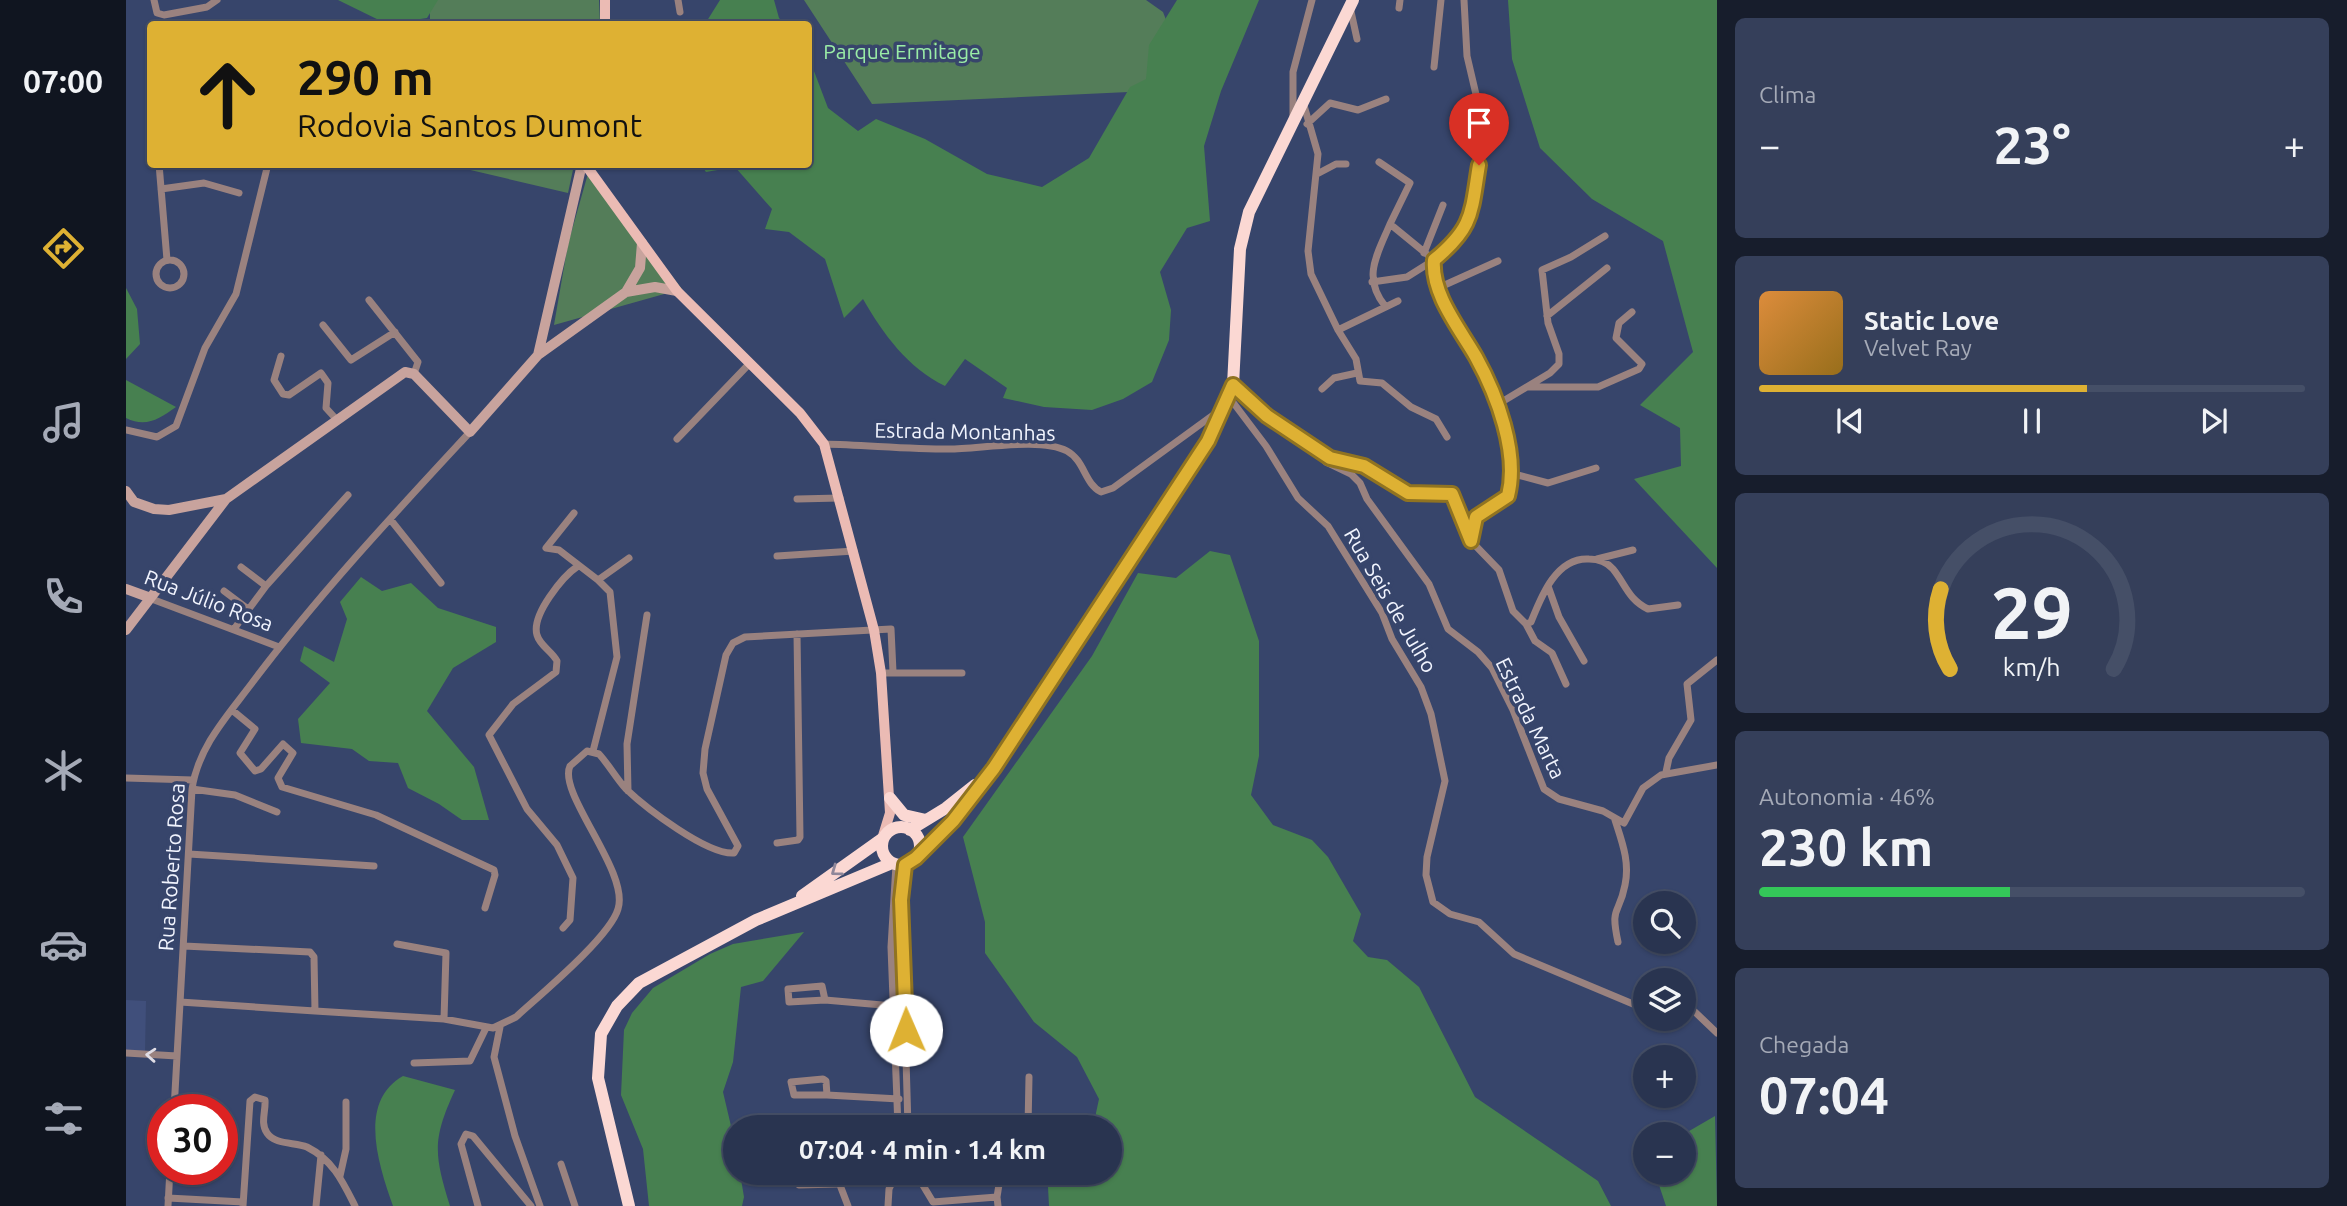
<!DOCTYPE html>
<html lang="pt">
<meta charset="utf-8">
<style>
:root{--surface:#293450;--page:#353f5a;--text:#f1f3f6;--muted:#a5aab7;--line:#454f67;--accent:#deb133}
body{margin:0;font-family:Ubuntu,sans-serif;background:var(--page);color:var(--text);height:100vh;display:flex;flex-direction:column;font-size:26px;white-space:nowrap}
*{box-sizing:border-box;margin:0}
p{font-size:23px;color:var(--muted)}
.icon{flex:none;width:38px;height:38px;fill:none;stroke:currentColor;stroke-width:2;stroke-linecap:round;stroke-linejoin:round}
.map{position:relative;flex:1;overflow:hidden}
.details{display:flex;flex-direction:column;gap:18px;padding:18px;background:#171d2c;width:630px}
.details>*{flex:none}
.banner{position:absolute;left:21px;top:21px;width:665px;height:147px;border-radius:7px;box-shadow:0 2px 5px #0004,0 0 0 2px var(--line);background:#deb133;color:#111;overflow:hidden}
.controls{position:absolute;left:1507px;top:891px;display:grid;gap:14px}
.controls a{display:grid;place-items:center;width:63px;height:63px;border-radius:50%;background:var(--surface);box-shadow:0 2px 5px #0004,0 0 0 2px var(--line);font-size:35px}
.speed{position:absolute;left:21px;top:1094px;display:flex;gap:14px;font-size:35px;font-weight:700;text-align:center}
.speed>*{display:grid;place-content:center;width:91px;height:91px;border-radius:50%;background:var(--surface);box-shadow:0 2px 5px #0004,0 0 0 2px var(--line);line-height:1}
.speed .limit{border:10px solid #d22;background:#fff;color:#111}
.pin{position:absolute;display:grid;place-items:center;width:60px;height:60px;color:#fff;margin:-72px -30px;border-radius:50% 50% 50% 0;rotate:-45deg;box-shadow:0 0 7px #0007}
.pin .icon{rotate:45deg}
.me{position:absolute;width:77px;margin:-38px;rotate:359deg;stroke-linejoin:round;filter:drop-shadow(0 0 5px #0008)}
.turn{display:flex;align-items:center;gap:24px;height:147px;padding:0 35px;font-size:32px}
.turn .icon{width:91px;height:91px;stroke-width:2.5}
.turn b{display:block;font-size:49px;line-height:60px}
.big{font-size:52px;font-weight:700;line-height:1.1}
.details .card{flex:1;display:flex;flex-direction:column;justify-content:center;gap:10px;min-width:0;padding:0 24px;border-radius:10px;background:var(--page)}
.details .dial{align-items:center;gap:0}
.dial svg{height:182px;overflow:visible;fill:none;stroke:var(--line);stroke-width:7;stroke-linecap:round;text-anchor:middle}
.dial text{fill:var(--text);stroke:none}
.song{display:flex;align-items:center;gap:21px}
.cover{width:84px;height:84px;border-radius:10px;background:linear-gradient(135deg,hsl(30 70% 55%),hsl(40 70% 35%))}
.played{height:7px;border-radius:4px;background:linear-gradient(90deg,var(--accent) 60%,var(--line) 60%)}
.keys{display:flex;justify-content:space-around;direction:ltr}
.heat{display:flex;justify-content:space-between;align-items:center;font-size:38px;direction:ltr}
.charge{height:10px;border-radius:5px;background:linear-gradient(90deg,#34c759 46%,var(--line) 0)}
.trip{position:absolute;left:597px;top:1115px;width:399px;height:70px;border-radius:35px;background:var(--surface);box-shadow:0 2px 5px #0004,0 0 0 2px var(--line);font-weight:700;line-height:70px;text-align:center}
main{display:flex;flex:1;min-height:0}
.dock{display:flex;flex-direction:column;width:126px;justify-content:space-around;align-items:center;background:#101520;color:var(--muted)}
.dock .icon{width:49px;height:49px}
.dock .selected{color:var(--accent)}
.dock b{font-size:32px;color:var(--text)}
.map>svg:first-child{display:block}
</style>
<main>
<nav class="dock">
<b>07:00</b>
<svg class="icon selected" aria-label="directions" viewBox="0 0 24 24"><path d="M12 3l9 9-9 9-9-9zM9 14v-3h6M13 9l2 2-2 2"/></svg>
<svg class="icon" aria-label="music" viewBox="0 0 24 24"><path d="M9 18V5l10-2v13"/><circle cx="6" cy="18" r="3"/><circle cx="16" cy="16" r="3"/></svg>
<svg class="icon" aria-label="phone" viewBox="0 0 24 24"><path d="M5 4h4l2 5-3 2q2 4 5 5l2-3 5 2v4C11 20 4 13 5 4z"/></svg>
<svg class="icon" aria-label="climate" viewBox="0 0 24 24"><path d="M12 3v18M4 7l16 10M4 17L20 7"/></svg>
<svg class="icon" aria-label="car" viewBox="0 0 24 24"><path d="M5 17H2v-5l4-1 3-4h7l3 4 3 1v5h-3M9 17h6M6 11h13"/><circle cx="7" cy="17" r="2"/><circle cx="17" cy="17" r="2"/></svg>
<svg class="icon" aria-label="filters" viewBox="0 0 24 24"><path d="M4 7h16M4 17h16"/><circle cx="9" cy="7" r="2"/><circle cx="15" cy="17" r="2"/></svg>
</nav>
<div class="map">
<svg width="1591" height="1206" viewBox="0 0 1591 1206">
<rect width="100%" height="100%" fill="#37456b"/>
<path fill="#404f7b" d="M0,1000L20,1001L19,1052L0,1051Z"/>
<path fill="#547d59" d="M304,0H473L474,24H304Z
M678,0H1020L1037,12L1067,89L746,104Z
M323,165H448L442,193Z
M463,170L556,289L428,325L442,244Z"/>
<path fill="#478050" d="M212,0H312L301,18L261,24Z
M594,0H648L653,18L659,24H579Z
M1051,0H1133L1095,91L1078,146L1084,221L1061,228L1034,272L1045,310L1043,340L1026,382L997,399L966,410L918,407L877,398L881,388L839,359L819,386C782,368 757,334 737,299L718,318L699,259L663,232L639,229L646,209L609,167L580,172L575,165L682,164L683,58L702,108L732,131L750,119L799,139L861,174L916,187L963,158L1004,87L1020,79L1023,45Z
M1382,0H1591V568L1508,479L1555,466L1554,428L1514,405L1567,352L1537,241L1466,199L1414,148L1386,59Z
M0,288L11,309L14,344L0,359Z
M0,380L50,407C33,419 20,428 0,418Z
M1084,551L1104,555L1133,641V756L1125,795L1147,825L1186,840L1202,857L1235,914L1227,941L1242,957L1261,960L1293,987L1349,1097L1472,1181L1485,1206H923L922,1187L937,1173L984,1172V1127H967L973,1099L951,1057L908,1022L859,953V922L837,837L966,656L1012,573L1050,578Z
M235,577L256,591L285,583L312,608L370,627V642L327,668L301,711L348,767L363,820H336L313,804L282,788L272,763L243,761L226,749L175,743L172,719L204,683L174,661L178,646L208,662L221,619L214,602Z
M678,932L637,981L615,987L607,1062L597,1092L609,1143V1172L614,1173L618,1197L616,1206H523L517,1149L495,1095L498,1030L506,1013L527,988L584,954L607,944Z
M277,1076L329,1090C306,1140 308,1154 324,1206H267C253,1166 231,1102 277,1076Z
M1589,1116L1591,1206H1540L1529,1173L1558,1172V1134Z"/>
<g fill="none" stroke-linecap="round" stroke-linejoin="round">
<path stroke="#9a827f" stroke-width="7" d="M28,0L31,13L38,15L81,7L91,0
M552,0L554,12
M1338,0L1341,56L1356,120L1357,148L1344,217L1334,236L1308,260C1305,294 1334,329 1350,357C1371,395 1393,453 1382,496L1350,517L1345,541
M1224,7L1231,39
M1273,8L1274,0
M1308,67L1315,0
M1177,102L1192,154L1182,251L1185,274L1212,330L1230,359L1234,381L1256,383L1285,407L1310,419L1321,437
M1167,116V72L1186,0
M1181,124L1204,103L1232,110L1260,99
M33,164L41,260
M1191,174L1210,164H1220
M35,189L78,183L113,193
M1298,253L1317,205
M30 274a14 14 0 1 1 28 0a14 14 0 1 1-28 0Z
M1246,282L1281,277L1308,260L1264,224L1284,183L1253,162
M1312,288L1372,261
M243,300L292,362L288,374
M1259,306C1236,277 1251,255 1264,224
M1421,316L1481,268
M197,325L225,360L269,332
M1212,330L1272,301
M155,356L148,380L157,394L163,395L195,373L202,383L200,408L211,420
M1107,385L1141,416L1180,442
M1401,387H1472L1513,369L1516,364L1490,338L1493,323L1506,312
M1196,389L1208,378L1231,373
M1103,397L1140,446L1172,498L1202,526L1256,613L1266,639L1295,687L1305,714L1319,781L1301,857L1300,875L1307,902L1324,914L1353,922L1388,954L1519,1009
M1369,406L1424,373L1433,364V354L1422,323L1416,270L1445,257L1479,236
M0,430L31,437L50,426L79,348L110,294L142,164
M551,439L624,363
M1179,441L1200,462L1225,474L1234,483L1241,499L1303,584L1322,629L1352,652L1366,668L1387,710L1418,789L1433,799L1477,811L1498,823L1517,788L1535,775L1591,765
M698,444C740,445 781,449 823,449C854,449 915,437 941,451C959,461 958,483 975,492L987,488L1094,410
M1190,449L1211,461L1238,466L1282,493L1326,494L1345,541L1373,570L1387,611L1400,624L1409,641L1426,653L1440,684
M1384,473L1422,483L1470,468
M671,499L714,498
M448,513L420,548L433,550L472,580L484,592L491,657L467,751
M264,519L315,583
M651,556L728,551
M1471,559L1507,550
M115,567L140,586
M472,580L503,558
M1422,586L1433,617L1458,661
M98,591L122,609
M23,598L153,647
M1400,624L1405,622C1415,597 1430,557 1463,559C1472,559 1480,561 1487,569C1500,585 1502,599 1522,609L1552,605
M108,629L140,586L222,495
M755,673H836
M106,710L129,729L114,753L129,771L135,769L157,744L167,753L152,778L156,787L250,815L368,870L369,875L359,908
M1540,772L1543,758L1565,720L1561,684L1591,660
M0,778L67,780
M66,789L109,795L151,812
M502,791L501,744L521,615
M1489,820C1496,842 1504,862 1499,885C1493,916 1484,905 1492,942
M651,843L672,840L674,837L671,634
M63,854L248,866
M770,865L765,947L772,1127
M779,865L775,888L782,1127
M437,928L444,920L447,878L431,845L401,809L363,735L387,704L430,672L431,661C426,651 414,646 411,635C405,615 437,576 452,566
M271,944L320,953L318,1019
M58,946L184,952L188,957L189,1011L318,1019L367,1028L390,1017C414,995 484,937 492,909C504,872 431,793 444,766L461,751L473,754C483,765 490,778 500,789C520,808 581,855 608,853L612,846L581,789L577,773L579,749L600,655L607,643L619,637L765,629L767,672
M699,1000L696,986L662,989L663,1002L699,1000L779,1007
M54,1002L189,1011
M1558,1007L1569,1012L1591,1033
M374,1027L368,1057L389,1136L414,1206
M0,1053L51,1056
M288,1063L344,1061L360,1028
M701,1095H668L665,1082L697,1079L700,1081L701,1095L773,1099
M48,1110L66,789C72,747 102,715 126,683C193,594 269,513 344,432
M880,1127V1126
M902,1127L903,1077
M435,1164L449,1206
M670,1172L673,1185L711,1184
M709,1172L722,1206
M789,1172L807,1202L871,1197L872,1206
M214,1176L220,1149V1102
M871,1197L875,1172
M42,1198L117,1202
M42,1206L44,1169
M117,1206L124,1101L129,1097L139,1100C140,1111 134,1123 141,1133C149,1145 169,1142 181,1147C207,1160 217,1182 229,1206
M190,1206L195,1155
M352,1206L335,1144L340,1134L347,1136L405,1206
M762,1206L763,1189L771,1172"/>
<path stroke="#c8a39d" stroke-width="10" d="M500,292L514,268L516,243
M412,355L500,292L529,287L551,291
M0,491L8,502L28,509L43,510L100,499L279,372L288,374L344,432L412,355L456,164
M0,589L22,597
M0,630L100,499"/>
<path stroke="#ebbbb4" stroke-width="10" d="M479,0V24
M459,164L551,291L674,413L698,444L748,630L755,673L764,813L756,839"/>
<path stroke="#fbd8d3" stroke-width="12" d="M764,798L778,815L800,820
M756 846a19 19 0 1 1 38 0a19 19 0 1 1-38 0Z
M784,830L820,808L849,785
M793,853L827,821L868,768L1090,425L1107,385L1114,249L1123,212L1227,0
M676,896L756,839
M503,1206L472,1078L475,1034L491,1006L513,983L630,920L766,863"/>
</g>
<defs><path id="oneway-chevron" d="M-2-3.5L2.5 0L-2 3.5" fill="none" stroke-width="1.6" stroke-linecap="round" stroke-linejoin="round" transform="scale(1.75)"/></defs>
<use stroke="#8f879a" href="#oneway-chevron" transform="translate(710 871) rotate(144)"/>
<use stroke="#e0dde5" href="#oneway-chevron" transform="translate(25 1055) rotate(-176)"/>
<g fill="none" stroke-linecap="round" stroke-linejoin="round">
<defs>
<path id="route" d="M780,1030L775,900L779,865L790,858L827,821L868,768L1082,441L1107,385L1141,416L1204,458L1238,466L1282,493L1326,494L1345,541L1350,517L1382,496C1393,453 1371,395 1350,357C1334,329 1305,294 1308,260C1348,227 1345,213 1353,165"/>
</defs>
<use href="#route" stroke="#907321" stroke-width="18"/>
<use href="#route" stroke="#deb133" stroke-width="12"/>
</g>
<g text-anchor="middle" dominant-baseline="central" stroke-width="7" stroke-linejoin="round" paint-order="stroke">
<g font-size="21" fill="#9aeca6" stroke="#37456b">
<text x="776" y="51">Parque Ermitage</text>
</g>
<g font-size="21" fill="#f1f4fe" stroke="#37456b">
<text transform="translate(839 431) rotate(1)">Estrada Montanhas</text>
<text transform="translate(83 600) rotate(21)">Rua Júlio Rosa</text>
<text transform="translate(1265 600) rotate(60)">Rua Seis de Julho</text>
<text transform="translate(1405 718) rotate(64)">Estrada Marta</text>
<text transform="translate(45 867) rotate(-86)">Rua Roberto Rosa</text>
</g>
</g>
</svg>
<div class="controls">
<a><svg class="icon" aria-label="search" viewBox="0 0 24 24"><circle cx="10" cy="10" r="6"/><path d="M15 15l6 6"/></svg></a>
<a><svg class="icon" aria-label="layers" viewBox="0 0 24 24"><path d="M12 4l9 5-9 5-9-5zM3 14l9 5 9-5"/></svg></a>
<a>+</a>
<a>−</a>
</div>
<div class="speed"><div class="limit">30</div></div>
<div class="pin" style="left:1353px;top:165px;background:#d93025"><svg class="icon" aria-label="arrive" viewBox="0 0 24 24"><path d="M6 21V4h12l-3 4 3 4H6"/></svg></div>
<svg class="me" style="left:780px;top:1030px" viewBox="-20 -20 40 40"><circle r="19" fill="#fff"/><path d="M0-13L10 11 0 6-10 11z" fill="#deb133"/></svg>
<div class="trip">07:04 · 4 min · 1.4 km</div>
<div class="banner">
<div class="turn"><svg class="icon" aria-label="ahead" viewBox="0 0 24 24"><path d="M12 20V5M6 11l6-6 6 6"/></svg><div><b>290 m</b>Rodovia Santos Dumont</div></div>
</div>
</div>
<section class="details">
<div class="card"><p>Clima</p>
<div class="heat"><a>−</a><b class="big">23°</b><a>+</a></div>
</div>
<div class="card">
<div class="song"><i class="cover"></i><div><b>Static Love</b><p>Velvet Ray</p></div></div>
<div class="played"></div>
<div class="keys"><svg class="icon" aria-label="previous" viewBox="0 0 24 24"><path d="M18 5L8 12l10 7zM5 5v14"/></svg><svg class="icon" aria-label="pause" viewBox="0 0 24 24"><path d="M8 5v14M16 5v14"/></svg><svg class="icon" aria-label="next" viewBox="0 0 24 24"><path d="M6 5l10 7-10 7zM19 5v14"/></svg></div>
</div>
<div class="card dial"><svg viewBox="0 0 100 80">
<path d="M14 69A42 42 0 1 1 86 69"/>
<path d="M14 69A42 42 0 0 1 10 34" stroke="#deb133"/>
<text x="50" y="56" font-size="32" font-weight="700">29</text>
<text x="50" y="72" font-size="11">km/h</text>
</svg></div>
<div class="card"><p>Autonomia · 46%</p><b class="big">230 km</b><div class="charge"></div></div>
<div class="card"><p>Chegada</p><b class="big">07:04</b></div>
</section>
</main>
